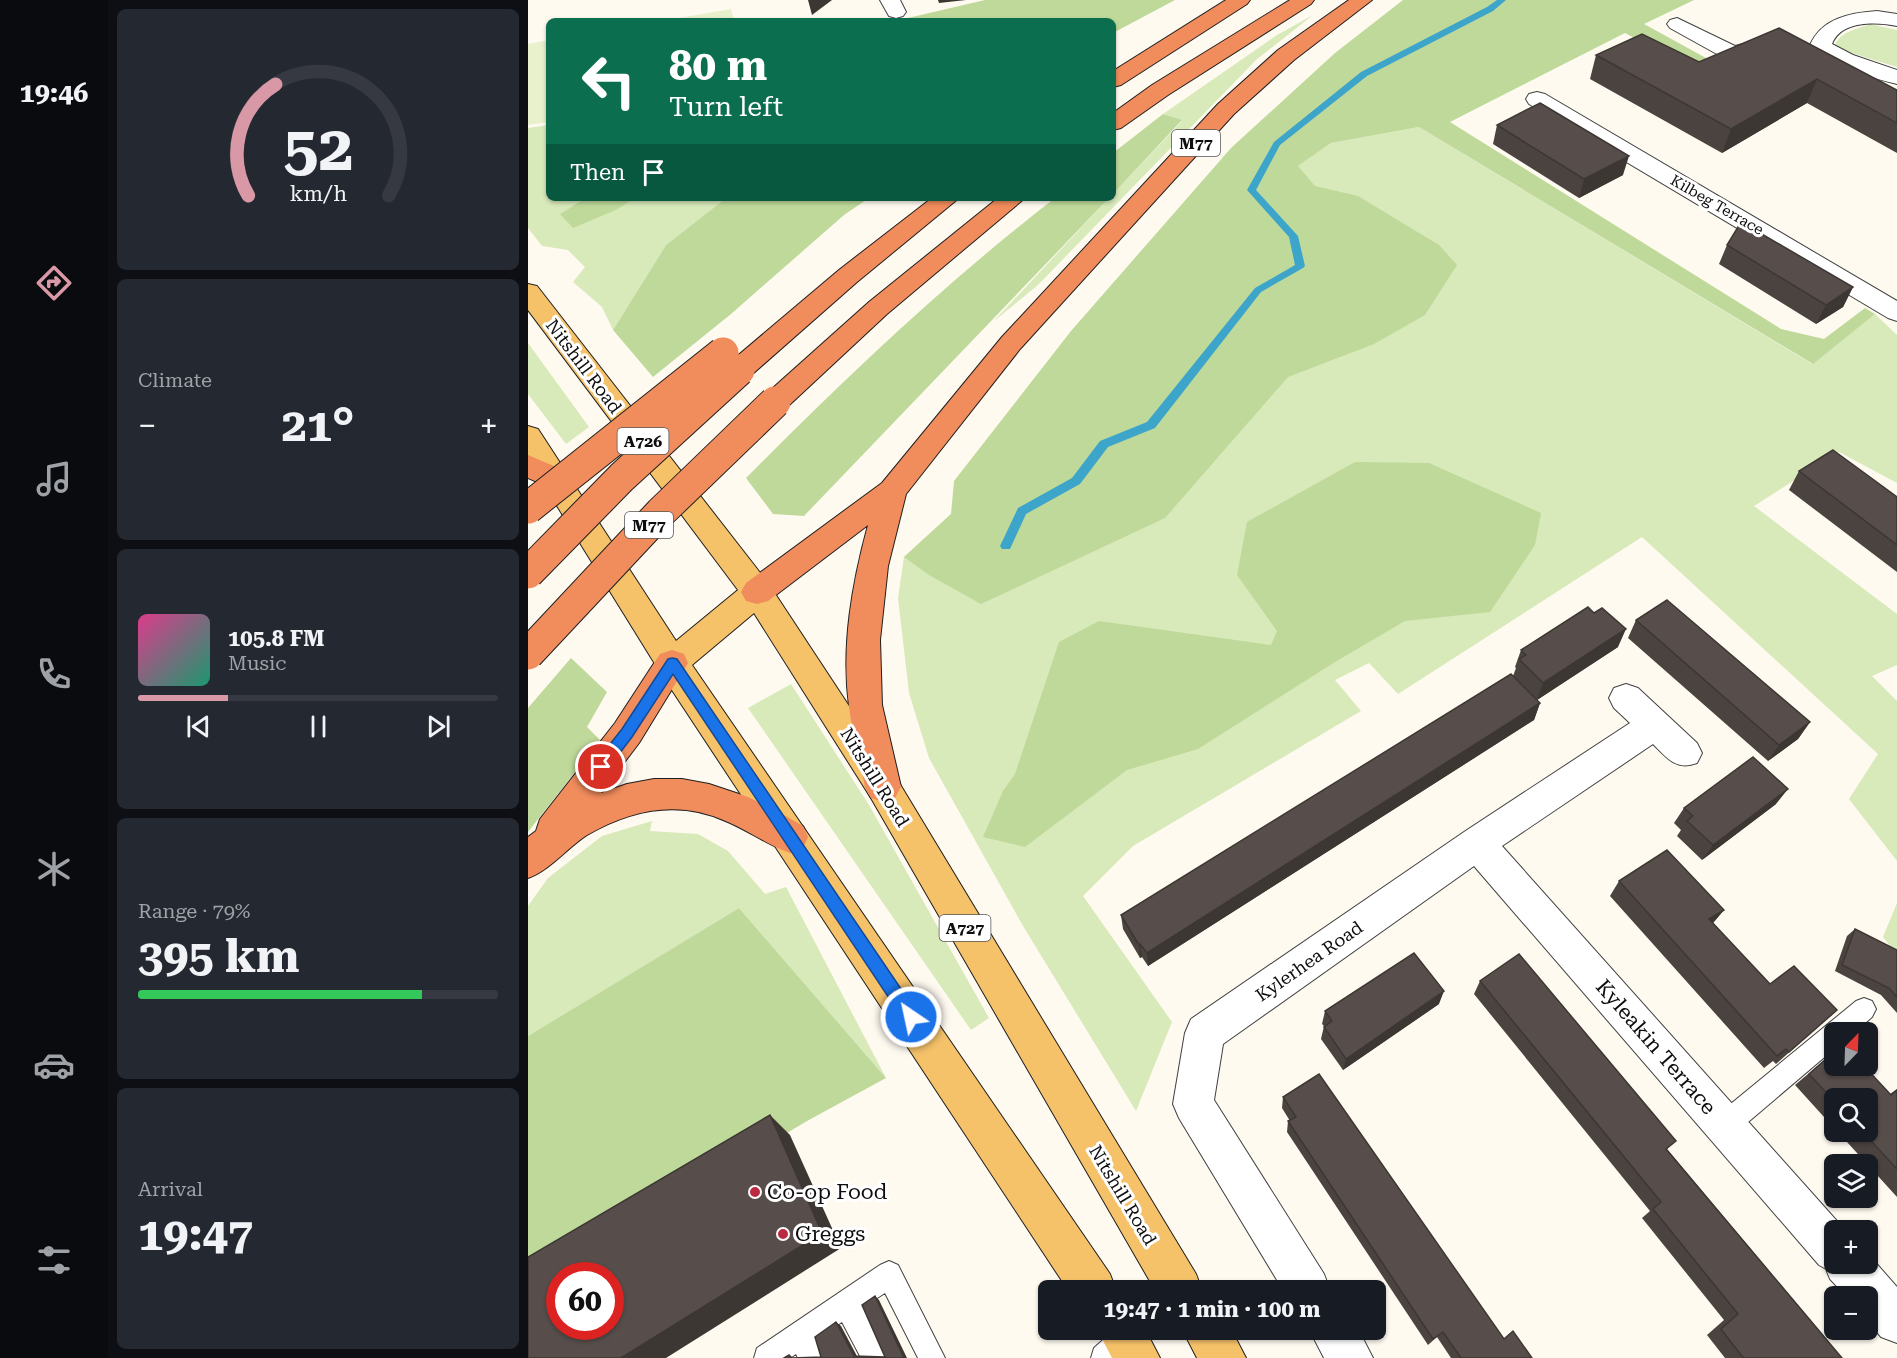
<!DOCTYPE html>
<meta charset="utf-8">
<style>
:root{--surface:#171b24;--page:#242831;--text:#f1f3f6;--muted:#9ea1a6;--line:#363941;--accent:#d998a5}
body{margin:0;font-family:"Roboto Serif",serif;background:var(--page);color:var(--text);height:100vh;display:flex;flex-direction:column;font-size:22px;white-space:nowrap}
*{box-sizing:border-box;margin:0}
p{font-size:20px;color:var(--muted)}
.icon{flex:none;width:33px;height:33px;fill:none;stroke:currentColor;stroke-width:2;stroke-linecap:round;stroke-linejoin:round}
.map{position:relative;flex:1;overflow:hidden}
.side{display:flex;flex-direction:column;gap:9px;padding:9px;background:#0d0f14;width:420px}
.side>*{flex:none}
.guide{position:absolute;left:18px;top:18px;width:570px;height:183px;border-radius:9px;box-shadow:0 2px 4px #0004;background:#0b6e4f;color:#fff;overflow:hidden}
.needle{width:39px;rotate:23deg}
.buttons{position:absolute;left:1296px;top:1022px;display:grid;gap:12px}
.buttons a{display:grid;place-items:center;width:54px;height:54px;border-radius:9px;background:var(--surface);box-shadow:0 2px 4px #0004;font-size:30px}
.speed{position:absolute;left:18px;top:1262px;display:flex;gap:12px;font-size:30px;font-weight:700;text-align:center}
.speed>*{display:grid;place-content:center;width:78px;height:78px;border-radius:50%;background:var(--surface);box-shadow:0 2px 4px #0004;line-height:1}
.speed .limit{border:9px solid #d22;background:#fff;color:#111}
.pin{position:absolute;display:grid;place-items:center;width:51px;height:51px;color:#fff;margin:-26px;border:3px solid #fff;border-radius:50%;box-shadow:0 2px 6px #0007}
.me{position:absolute;width:66px;margin:-33px;rotate:326deg;stroke-linejoin:round;filter:drop-shadow(0 0 4px #0008)}
.turn{display:flex;align-items:center;gap:21px;height:126px;padding:0 24px;font-size:27px}
.turn .icon{width:78px;height:78px;stroke-width:2.5}
.turn b{display:block;font-size:42px;line-height:51px}
.then{display:flex;align-items:center;height:57px;padding:0 24px;background:#0003;gap:12px;font-size:22px}
.big{font-size:45px;font-weight:700;line-height:1.1}
.side .widget{flex:1;display:flex;flex-direction:column;justify-content:center;gap:9px;min-width:0;padding:0 21px;border-radius:9px;background:var(--page)}
.side .dial{align-items:center;gap:0}
.dial svg{height:156px;overflow:visible;fill:none;stroke:var(--line);stroke-width:7;stroke-linecap:round;text-anchor:middle}
.dial text{fill:var(--text);stroke:none}
.song{display:flex;align-items:center;gap:18px}
.cover{width:72px;height:72px;border-radius:9px;background:linear-gradient(135deg,hsl(330 70% 55%),hsl(160 70% 35%))}
.played{height:6px;border-radius:3px;background:linear-gradient(90deg,var(--accent) 25%,var(--line) 25%)}
.keys{display:flex;justify-content:space-around;direction:ltr}
.heat{display:flex;justify-content:space-between;align-items:center;font-size:33px;direction:ltr}
.charge{height:9px;border-radius:4px;background:linear-gradient(90deg,#34c759 79%,var(--line) 0)}
.trip{position:absolute;left:510px;top:1280px;width:348px;height:60px;border-radius:9px;background:var(--surface);box-shadow:0 2px 4px #0004;font-weight:700;line-height:60px;text-align:center}
main{display:flex;flex:1;min-height:0}
.tabs{display:flex;flex-direction:column;width:108px;justify-content:space-around;align-items:center;background:#090b0e;color:var(--muted)}
.tabs .icon{width:42px;height:42px}
.tabs .on{color:var(--accent)}
.tabs b{font-size:27px;color:var(--text)}
.map>svg:first-child{display:block}
</style>
<main>
<nav class="tabs">
<b>19:46</b>
<svg class="icon on" aria-label="directions" viewBox="0 0 24 24"><path d="M12 3l9 9-9 9-9-9zM9 14v-3h6M13 9l2 2-2 2"/></svg>
<svg class="icon" aria-label="music" viewBox="0 0 24 24"><path d="M9 18V5l10-2v13"/><circle cx="6" cy="18" r="3"/><circle cx="16" cy="16" r="3"/></svg>
<svg class="icon" aria-label="phone" viewBox="0 0 24 24"><path d="M5 4h4l2 5-3 2q2 4 5 5l2-3 5 2v4C11 20 4 13 5 4z"/></svg>
<svg class="icon" aria-label="climate" viewBox="0 0 24 24"><path d="M12 3v18M4 7l16 10M4 17L20 7"/></svg>
<svg class="icon" aria-label="car" viewBox="0 0 24 24"><path d="M5 17H2v-5l4-1 3-4h7l3 4 3 1v5h-3M9 17h6M6 11h13"/><circle cx="7" cy="17" r="2"/><circle cx="17" cy="17" r="2"/></svg>
<svg class="icon" aria-label="filters" viewBox="0 0 24 24"><path d="M4 7h16M4 17h16"/><circle cx="9" cy="7" r="2"/><circle cx="15" cy="17" r="2"/></svg>
</nav>
<section class="side">
<div class="widget dial"><svg viewBox="0 0 100 80">
<path d="M14 69A42 42 0 1 1 86 69"/>
<path d="M14 69A42 42 0 0 1 28 12" stroke="#d998a5"/>
<text x="50" y="56" font-size="32" font-weight="700">52</text>
<text x="50" y="72" font-size="11">km/h</text>
</svg></div>
<div class="widget"><p>Climate</p>
<div class="heat"><a>−</a><b class="big">21°</b><a>+</a></div>
</div>
<div class="widget">
<div class="song"><i class="cover"></i><div><b>105.8 FM</b><p>Music</p></div></div>
<div class="played"></div>
<div class="keys"><svg class="icon" aria-label="previous" viewBox="0 0 24 24"><path d="M18 5L8 12l10 7zM5 5v14"/></svg><svg class="icon" aria-label="pause" viewBox="0 0 24 24"><path d="M8 5v14M16 5v14"/></svg><svg class="icon" aria-label="next" viewBox="0 0 24 24"><path d="M6 5l10 7-10 7zM19 5v14"/></svg></div>
</div>
<div class="widget"><p>Range · 79%</p><b class="big">395 km</b><div class="charge"></div></div>
<div class="widget"><p>Arrival</p><b class="big">19:47</b></div>
</section>
<div class="map">
<svg width="1369" height="1358" viewBox="0 0 1369 1358">
<rect width="100%" height="100%" fill="#fffaf0"/>
<path fill="#d8e9ba" d="M785,15L728,60L510,285L465,322L581,198H585V194L654,121L635,114L749,35Z
M1342,24L1369,30V67L1307,48C1307,33 1330,29 1342,24Z
M21,125V198H57L32,214L90,209L107,198H198L138,245L85,330L74,307L45,282L57,267L40,250L14,246L0,228V128Z
M891,127L1284,364L1347,314L1369,335V483L1311,452L1226,506L1369,614V665L1344,676L1369,701V861L1321,799L1350,754L1114,537L870,694L841,663L807,680L833,711L605,846L555,896L644,1022L608,1111L495,926L401,758L381,693L370,598L376,557L423,514L770,166L803,143Z
M0,343L61,427L38,444L0,394Z
M263,684L341,805L461,1018L443,1030L220,708Z
M124,821L122,831L170,834L200,851L237,894L258,887L358,1078L211,908L0,1036V906L20,878L74,836Z
M1369,903V955L1355,937Z"/>
<path fill="#bfd99a" d="M457,0H647L585,33V21H367Z
M875,0H1166L1116,24L1189,64L1172,74L1097,33L922,122L1253,329L1296,339L1337,308L1347,314L1285,364L891,127L803,143L770,166L787,186L830,196L911,245L929,265L897,315L846,344L760,377L637,518L453,604L401,575L376,557L423,514L426,481L543,331L703,148L807,53Z
M635,114L654,120L585,194V153Z
M57,198H107L90,209L45,228L32,214Z
M198,198H341L316,215L203,314L125,377L85,330L138,245Z
M527,198H581L276,516L245,514L218,478C316,379 417,283 527,198Z
M827,462L901,463L1013,513L1007,545L962,612L877,621L807,662L670,749L599,770L497,847L455,837L475,791L487,774L531,642L571,621L743,645L749,631L709,575L719,522Z
M43,658L79,692L59,727L72,740L0,832V708Z
M211,908L358,1078L279,1121L0,1289V1036Z"/>
<path fill="#e8f0cc" d="M203,9L206,21H134Z
M21,40V122L0,125V44Z"/>
<g fill="none" stroke-linecap="round" stroke-linejoin="round">
<path fill="#3ea5ca" fill-rule="evenodd" d="M969,0H978L965,11L839,76L752,145L728,190L770,236L777,266L775,268L733,292L627,428L580,447L552,484L498,514L482,549H474L472,546L490,508L544,478L572,441L619,422L727,288L767,265L761,237L719,190L746,142L833,72L959,7Z"/>
<defs>
<path id="service" d="M1336,998L1344,1001L1348,1009L1344,1017L1327,1032H1306V1049L1206,1134L1197,1137L1188,1134L1185,1125L1188,1116L1328,1001Z
M361,1261L370,1265L417,1358H390L357,1293L335,1307L360,1358H333L314,1322L289,1339L297,1358H270L268,1354L262,1358H226L229,1348L352,1265Z
M587,1329H616L607,1346L595,1358H563L566,1348Z"/>
<path id="minor" d="M352,0H372L378,12L375,16L368,18L361,16Z
M1349,11L1369,14V26C1349,22 1313,20 1304,44L1325,55L1369,70V84C1345,78 1297,66 1282,45C1294,18 1322,13 1349,11Z
M1149,18L1207,46L1240,38L1247,40L1251,44L1247,48C1232,52 1212,61 1196,58L1142,28L1139,24L1142,20Z
M1009,92L1017,94L1369,301V321L1360,318L1001,104L998,99L1001,94Z
M1098,684L1110,688L1169,743L1174,753L1169,763C1148,771 1139,758 1125,744L974,846L1317,1230H1306V1263H1340V1254L1369,1287V1343L1353,1337L1340,1321V1296H1318L1302,1279L1298,1269L1291,1265L946,866L695,1044L686,1100L796,1274L802,1290H755L651,1118L645,1104L657,1033L663,1019L936,832L1102,723L1086,708L1081,698L1086,688Z
M781,1329H830L845,1358H796Z"/>
<path id="primary" d="M0,284L9,286L240,583L367,776L668,1274L674,1290H627L343,798L226,613L164,665L582,1274L588,1290H540L132,672L0,459V426L10,429L148,641L210,590L0,310Z
M569,1329H617L632,1358H584Z
M654,1329H703L718,1358H669Z"/>
<path id="motorway" d="M698,0H722L719,4L593,85L585,87V71Z
M762,0H786L783,4L640,95L593,128L585,130V113L624,85Z
M821,0H844L766,60L706,114L492,349L378,494L360,566L352,640L354,705L373,787L367,798L355,802L343,798L337,787C332,760 324,734 321,706C313,646 324,584 340,525L240,601L229,604L218,601L213,592L218,583L354,483L474,337L690,104L750,50Z
M404,198H431L329,282L221,377L211,379L201,377L197,370L201,363L311,270Z
M470,198H497L359,314L257,409L247,412L237,409L233,402L237,395L341,302Z
M0,455L35,470L40,478L35,486L25,489L0,478Z
M144,650L156,654L160,663L111,743L73,793L99,784L126,779H154L181,784L220,797L247,810L275,826L280,837L275,848L262,853C240,845 221,831 200,822C151,799 104,809 59,835C39,848 21,871 0,878V837L8,831L12,819L87,723L132,654Z"/>
</defs>
<use href="#service" stroke="#414141" stroke-width="2"/>
<use href="#minor" stroke="#414141" stroke-width="2"/>
<use href="#primary" stroke="#1f1f1f" stroke-width="2"/>
<use href="#motorway" stroke="#1f1f1f" stroke-width="2"/>
<use href="#service" fill="#fff" fill-rule="evenodd"/>
<use href="#minor" fill="#fff" fill-rule="evenodd"/>
<use href="#primary" fill="#f5c169" fill-rule="evenodd"/>
<use href="#motorway" fill="#f18c5c" fill-rule="evenodd"/>
<defs>
<path id="motorway-bridge" d="M0,508L195,353
M0,573L94,477L211,370
M0,654L133,512L247,402"/>
</defs>
<use href="#motorway-bridge" stroke="#1f1f1f" stroke-width="33" stroke-linecap="butt"/>
<use href="#motorway-bridge" stroke="#f18c5c" stroke-width="31"/>
</g>
<path fill="#4b4340" d="M1068,55L1171,62L1369,90V153L1279,103L1194,153L1062,79Z
M969,125L1095,175L1051,198L965,144Z
M1199,245L1325,287L1315,307L1288,324L1191,264Z
M1271,471L1369,497V572L1261,490Z
M1108,620L1282,722L1270,739L1240,761L1100,638Z
M1090,647L1009,700L1012,703L1006,720L620,966L614,957L612,958L595,929L593,915L985,676L988,668L987,667L993,650Z
M1248,804L1174,860L1149,836L1153,830L1146,823L1156,808Z
M1091,881L1196,910L1185,923L1242,984L1309,1010L1248,1064L1245,1061L1236,1068L1082,896Z
M1327,929L1369,950V1013L1353,995L1307,971L1319,936Z
M952,981L1148,1141L1139,1149L1314,1358H1197L1179,1335L1196,1320L1114,1218L1122,1211L946,994Z
M911,1004L815,1070L793,1039L796,1026L794,1024L797,1011Z
M1306,1052L1362,1094L1369,1089V1197L1309,1131H1340L1306,1098V1128L1267,1085Z
M755,1097L975,1339L1004,1358H923L909,1337L900,1345L759,1132L760,1121H762L754,1108Z"/>
<path fill="#3d3734" d="M280,0H304L284,15Z
M410,0H438L411,3Z
M1289,79L1279,103L1194,153L1203,129Z
M1101,156L1095,175L1051,198L1056,179Z
M1325,287L1315,307L1288,324L1298,305Z
M1098,629L1090,647L1009,700L1015,683Z
M1012,703L1006,720L620,966L619,953Z
M1282,722L1270,739L1240,761L1251,745Z
M1260,789L1248,804L1174,860L1185,845Z
M1196,910L1184,924L1181,919Z
M612,944L614,957L612,958L611,945Z
M916,991L911,1004L815,1070L818,1059Z
M242,1115L262,1135L313,1248L138,1358H93Z
M347,1296L351,1300L379,1358H376Z
M308,1322L313,1326L330,1358L326,1356Z"/>
<path fill="#574e4b" stroke="#3d3734" stroke-width="1.5" fill-rule="evenodd" d="M1251,28L1369,90V123L1289,79L1203,129L1068,55L1114,34L1171,62Z
M1012,103L1101,156L1056,179L969,125Z
M1213,222L1325,287L1298,305L1199,245Z
M1305,450L1369,497V545L1271,471Z
M1139,600L1282,722L1251,745L1108,620Z
M1060,607L1066,613L1074,608L1098,629L1015,683L991,659L998,655L993,650Z
M983,674L1012,703L619,953L612,944L611,945L593,915Z
M1225,757L1260,789L1185,845L1159,821L1165,816L1156,808Z
M1139,850L1196,910L1181,919L1242,984L1266,966L1309,1010L1261,1052L1258,1049L1249,1056L1091,881Z
M1327,929L1369,950V997L1361,988L1314,965Z
M886,953L916,991L818,1059L796,1027L804,1021L797,1011Z
M991,954L1148,1141L1138,1149L1314,1358H1216L1213,1355L1193,1329L1210,1314L1125,1209L1133,1202L952,981Z
M1306,1052V1065H1335L1363,1095L1369,1090V1169L1334,1131H1340V1098H1306V1101L1281,1074Z
M791,1074L976,1339L985,1331L1004,1358H933L915,1332L905,1339L760,1121L768,1117L755,1097Z
M242,1115L294,1233L93,1358H0V1257ZM32,1275H82V1326H32Z
M347,1296L376,1358H256L261,1355L264,1358L293,1357L287,1337L308,1322L326,1356L357,1357L334,1305Z"/>
<path fill="#1a73e8" stroke="#114b97" stroke-width="1.5" d="M144,658L149,659L388,1011L391,1017L388,1022L383,1025L377,1022L145,674L104,737L78,771L73,773L68,771L66,767L68,762L94,729L140,659Z"/>
<g fill="#bc2943" stroke="#fff" stroke-width="2">
<circle cx="227" cy="1192" r="6"/>
<circle cx="255" cy="1234" r="6"/>
</g>
<g text-anchor="middle" dominant-baseline="central" stroke-width="6" stroke-linejoin="round" paint-order="stroke">
<g font-size="15" fill="#0e0e0e" stroke="#fff">
<text transform="translate(1189 205) rotate(30)">Kilbeg Terrace</text>
</g>
<g fill="#fff" stroke="#565656" stroke-width="1.5">
<rect x="644" y="130" width="48" height="26" rx="4.5"/>
<rect x="89.5" y="428" width="51" height="26" rx="4.5"/>
<rect x="97" y="512" width="48" height="26" rx="4.5"/>
<rect x="411.5" y="915" width="51" height="26" rx="4.5"/>
</g>
<g font-size="16" font-weight="bold" fill="#0e0e0e">
<text x="668" y="143">M77</text>
<text x="115" y="441">A726</text>
<text x="121" y="525">M77</text>
<text x="437" y="928">A727</text>
</g>
<g font-size="18" fill="#0e0e0e" stroke="#fff">
<text transform="translate(56 366) rotate(53)">Nitshill Road</text>
<text transform="translate(347 777) rotate(58)">Nitshill Road</text>
<text transform="translate(781 961) rotate(-35)">Kylerhea Road</text>
<text transform="translate(595 1195) rotate(59)">Nitshill Road</text>
</g>
<g font-size="21" fill="#0e0e0e" stroke="#fff">
<text transform="translate(1128 1047) rotate(49)">Kyleakin Terrace</text>
</g>
<g font-size="21" fill="#0e0e0e" stroke="#fff" text-anchor="start">
<text x="239" y="1192">Co-op Food</text>
<text x="267" y="1234">Greggs</text>
</g>
</g>
</svg>
<div class="buttons">
<a><svg class="needle" viewBox="-14 -14 28 28"><path d="M0-13l5 13h-10z" fill="#e53935"/><path d="M0 13l5-13h-10z" fill="#9ea1a6"/></svg></a>
<a><svg class="icon" aria-label="search" viewBox="0 0 24 24"><circle cx="10" cy="10" r="6"/><path d="M15 15l6 6"/></svg></a>
<a><svg class="icon" aria-label="layers" viewBox="0 0 24 24"><path d="M12 4l9 5-9 5-9-5zM3 14l9 5 9-5"/></svg></a>
<a>+</a>
<a>−</a>
</div>
<div class="speed"><div class="limit">60</div></div>
<div class="pin" style="left:73px;top:767px;background:#d93025"><svg class="icon" aria-label="arrive" viewBox="0 0 24 24"><path d="M6 21V4h12l-3 4 3 4H6"/></svg></div>
<svg class="me" style="left:383px;top:1017px" viewBox="-20 -20 40 40"><circle r="17" fill="#1a73e8" stroke="#fff" stroke-width="3"/><path d="M0-11L8 9 0 5-8 9z" fill="#fff"/></svg>
<div class="trip">19:47 · 1 min · 100 m</div>
<div class="guide">
<div class="turn"><svg class="icon" aria-label="left" viewBox="0 0 24 24"><path d="M17 20v-9H6M10 6l-5 5 5 5"/></svg><div><b>80 m</b>Turn left</div></div>
<div class="then">Then<svg class="icon" aria-label="arrive" viewBox="0 0 24 24"><path d="M6 21V4h12l-3 4 3 4H6"/></svg></div>
</div>
</div>
</main>
